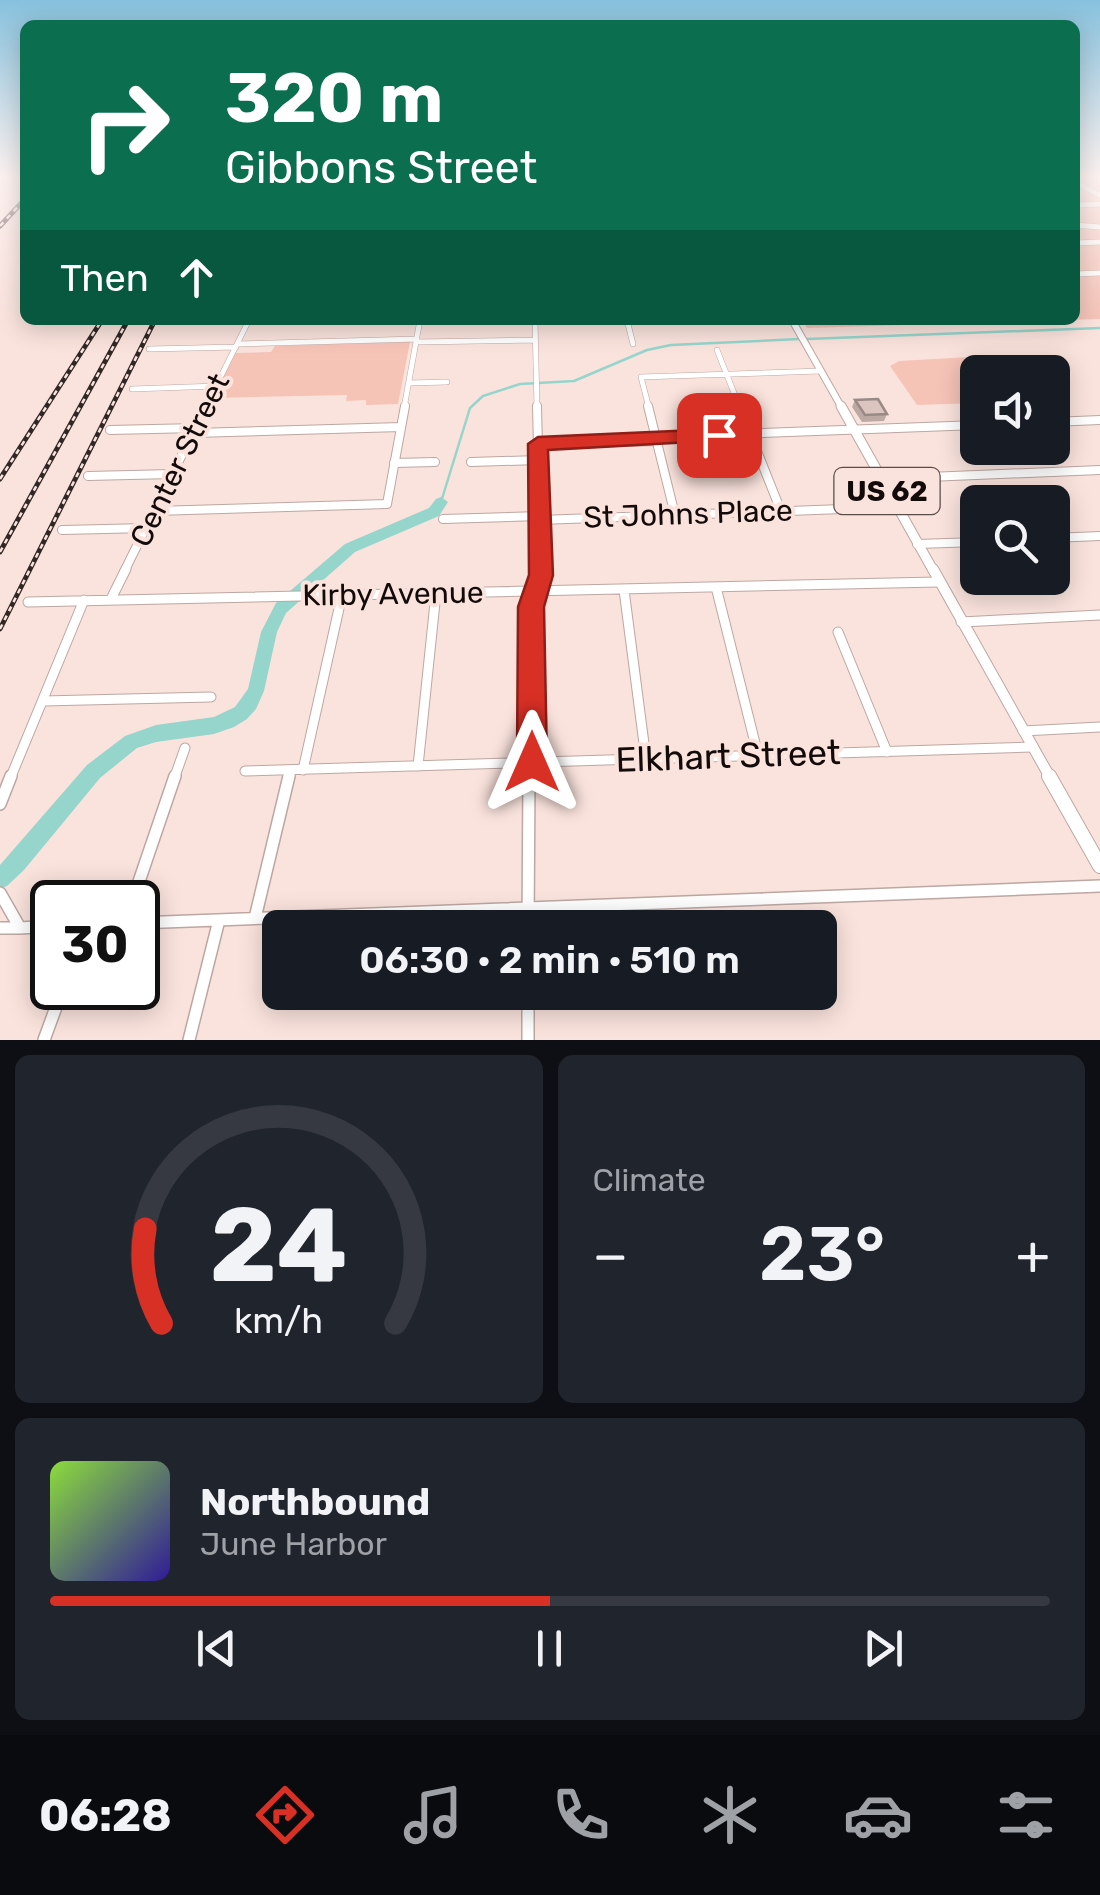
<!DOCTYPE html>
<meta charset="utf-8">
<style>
:root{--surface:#171b24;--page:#20242c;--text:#f1f3f6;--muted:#9ea1a6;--line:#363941;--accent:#d93025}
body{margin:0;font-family:Rubik,sans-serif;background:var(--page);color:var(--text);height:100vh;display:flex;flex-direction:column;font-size:38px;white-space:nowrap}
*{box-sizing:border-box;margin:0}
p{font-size:32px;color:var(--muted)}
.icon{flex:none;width:55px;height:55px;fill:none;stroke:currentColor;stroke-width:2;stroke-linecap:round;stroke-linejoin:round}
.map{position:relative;height:1040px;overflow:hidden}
.panel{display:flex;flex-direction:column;gap:15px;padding:15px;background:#0d0f14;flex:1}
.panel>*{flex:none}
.top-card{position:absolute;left:20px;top:20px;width:1060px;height:305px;border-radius:15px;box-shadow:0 5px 25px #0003;background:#0b6e4f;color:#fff;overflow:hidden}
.fabs{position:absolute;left:960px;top:355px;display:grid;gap:20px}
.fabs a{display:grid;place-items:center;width:110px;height:110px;border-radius:15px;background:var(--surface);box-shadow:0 5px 25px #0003;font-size:50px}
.speed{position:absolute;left:30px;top:880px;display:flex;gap:20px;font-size:50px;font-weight:700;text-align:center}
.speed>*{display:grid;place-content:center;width:130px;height:130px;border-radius:50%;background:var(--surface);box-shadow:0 5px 25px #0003;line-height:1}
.speed .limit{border:5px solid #111;border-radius:15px;background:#fff;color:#111}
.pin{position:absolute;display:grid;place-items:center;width:85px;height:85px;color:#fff;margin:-42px;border-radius:20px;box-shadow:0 5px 15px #0006}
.me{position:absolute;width:110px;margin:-55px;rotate:0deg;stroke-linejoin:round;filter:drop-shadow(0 0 8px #0008)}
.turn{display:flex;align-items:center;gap:35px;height:210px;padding:0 40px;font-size:45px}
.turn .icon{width:130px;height:130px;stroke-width:2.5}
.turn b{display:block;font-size:70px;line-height:85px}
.then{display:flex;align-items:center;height:95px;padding:0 40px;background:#0003;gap:20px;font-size:38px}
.big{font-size:75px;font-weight:600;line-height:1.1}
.panel .card{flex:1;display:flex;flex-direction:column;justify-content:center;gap:15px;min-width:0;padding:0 35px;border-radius:15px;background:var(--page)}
.panel .dial{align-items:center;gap:0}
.dial svg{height:260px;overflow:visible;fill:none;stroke:var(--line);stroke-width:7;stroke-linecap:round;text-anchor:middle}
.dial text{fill:var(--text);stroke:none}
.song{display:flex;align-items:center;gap:30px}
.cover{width:120px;height:120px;border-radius:15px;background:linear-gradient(135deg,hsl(90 70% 55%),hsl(250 70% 35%))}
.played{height:10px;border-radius:5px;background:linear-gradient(90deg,var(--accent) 50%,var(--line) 50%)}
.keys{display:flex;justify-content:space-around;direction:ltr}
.heat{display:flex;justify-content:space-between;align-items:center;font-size:55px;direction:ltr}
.panel .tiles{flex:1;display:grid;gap:15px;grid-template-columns:1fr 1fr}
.card:last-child{grid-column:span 2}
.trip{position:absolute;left:262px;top:910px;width:575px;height:100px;border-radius:15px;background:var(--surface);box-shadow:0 5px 25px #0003;font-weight:600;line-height:100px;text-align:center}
.tab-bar{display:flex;height:160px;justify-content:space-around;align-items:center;background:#090b0e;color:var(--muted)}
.tab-bar .icon{width:70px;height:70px}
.tab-bar .on{color:var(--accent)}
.tab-bar b{font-size:45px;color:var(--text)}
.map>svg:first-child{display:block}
</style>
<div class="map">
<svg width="1100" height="1040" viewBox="0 0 1100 1040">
<rect width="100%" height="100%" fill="#fbe3dd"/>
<path fill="#f6c3b7" d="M1075,177H1100V319L807,328L802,320H1075Z
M410,342L398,404L366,405V400L346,401L347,395L213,398L235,353L271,352L275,346Z
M987,356L1001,372H978L977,403L917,405L890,366L899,361Z"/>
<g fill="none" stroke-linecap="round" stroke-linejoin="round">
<path stroke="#95d5cc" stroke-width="2.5" d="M807,339L1100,328
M441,502L470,408L483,396L520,384L574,381L647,350L671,345L799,339"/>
<path fill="#95d5cc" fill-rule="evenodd" d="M441,497L448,502L439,516L355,552L286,613L277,632L264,691L256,709L247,719L234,727L214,734L156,742L137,748L100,778L24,870L7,886L0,889V865L87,765L125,736L156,725L214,717L235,707L248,689L261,632L276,603L345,544L429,508L436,499Z"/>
<defs>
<path id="minor-far3" d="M1075,182L1100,195
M1075,205L1100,204
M1075,225L1100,227
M1075,243L1100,242
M1075,274L1100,273
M535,320L537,408
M627,320L633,344
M416,342L535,340
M238,344L417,339
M149,349L236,347
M717,350L740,408
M409,383L447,382
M132,389L217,386
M205,408L249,320
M404,408L420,320
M649,408L641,377L820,371"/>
<path id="minor-far2" d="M537,406L541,572
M648,406L675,515
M739,406L781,511
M1052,422L1100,420
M110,430L197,428
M194,433L401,427
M655,437L978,425
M538,444L656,441
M471,462L538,460
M394,463L435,462
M88,476L173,474
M880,479L1100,470
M155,511L387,504L405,406
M443,519L540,516
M540,520L896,507
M62,530L147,528
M1052,538L1100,536
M917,544L978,542
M124,572L206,406"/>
<path id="minor-far1" d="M716,587L758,755
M624,590L646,759
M111,599L126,569
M28,602L938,582
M961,622L1100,615
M838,632L887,752
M43,701L211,697
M1023,731L1100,727
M418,766L436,593
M303,770L342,595
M245,771L1032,747
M10,779L84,600
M174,779L185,748
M289,779L291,770
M529,779L531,607L541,569"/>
<path id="minor" d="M0,804L11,776
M0,893L20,928L52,926
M132,902L175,776
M255,918L289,776
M138,923L1100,886
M0,928H20
M528,928L529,776
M528,992V1040
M44,1040L63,988
M189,1040L219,920"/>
<path id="major-far3" d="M792,320L842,408"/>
<path id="major-far2" d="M841,406L934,572"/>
<path id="major-far1" d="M933,569L1051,779"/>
<path id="major" d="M1049,776L1100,866"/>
</defs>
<use href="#minor-far3" stroke="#bda7a2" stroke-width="6"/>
<use href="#minor-far2" stroke="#bda7a2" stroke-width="10"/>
<use href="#minor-far1" stroke="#bda7a2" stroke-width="11"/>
<use href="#minor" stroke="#bda7a2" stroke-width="14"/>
<use href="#major-far3" stroke="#bda7a2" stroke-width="8"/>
<use href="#major-far2" stroke="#bda7a2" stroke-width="11"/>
<use href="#major-far1" stroke="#bda7a2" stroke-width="12"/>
<use href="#major" stroke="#bda7a2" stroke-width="16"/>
<use href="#minor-far3" stroke="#fff" stroke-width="5"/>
<use href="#minor-far2" stroke="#fff" stroke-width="8"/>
<use href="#minor-far1" stroke="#fff" stroke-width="9"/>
<use href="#minor" stroke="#fff" stroke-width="11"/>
<use href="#major-far3" stroke="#fff" stroke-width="6"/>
<use href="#major-far2" stroke="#fff" stroke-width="9"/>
<use href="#major-far1" stroke="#fff" stroke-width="10"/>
<use href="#major" stroke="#fff" stroke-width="14"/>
<defs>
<path id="rail" d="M0,226L25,199
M0,479L102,320
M0,552L128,320
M0,629L155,320"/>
</defs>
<use href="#rail" stroke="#312725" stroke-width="5"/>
<use href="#rail" stroke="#fbe3dd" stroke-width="2.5" stroke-dasharray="5" stroke-linecap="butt"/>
</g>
<path fill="#bda9a4" d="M855,400L887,414L884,421L862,422L852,407Z"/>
<path fill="#dcc5bf" stroke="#9a8a86" stroke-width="2.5" d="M878,399L887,414L865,415L855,400Z"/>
<linearGradient id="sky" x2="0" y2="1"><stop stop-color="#87c1dd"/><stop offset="0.55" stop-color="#fdf2f0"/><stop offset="1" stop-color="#fdf2f0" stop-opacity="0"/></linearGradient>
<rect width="1100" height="322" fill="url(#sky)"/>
<path fill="#d93025" stroke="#8d1f18" stroke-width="2.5" d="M719,429L726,431V440L548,450L553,575L544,607L547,762L543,773L532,777L522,773L517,762L518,607L529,575L528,444L538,437Z"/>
<g text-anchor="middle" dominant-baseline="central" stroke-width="8" stroke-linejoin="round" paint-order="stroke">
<rect fill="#fbe3dd" stroke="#594c49" stroke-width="2.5" x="834.5" y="468" width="105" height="46" rx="8"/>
<g font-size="28" font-weight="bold" fill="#130b0a">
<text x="887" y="491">US 62</text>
</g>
<g font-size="30" fill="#130b0a" stroke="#fbe3dd">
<text transform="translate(180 460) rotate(-64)">Center Street</text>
<text transform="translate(688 514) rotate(-2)">St Johns Place</text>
<text transform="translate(393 594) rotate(-1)">Kirby Avenue</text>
</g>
<g font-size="35" fill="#130b0a" stroke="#fbe3dd">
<text transform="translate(728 756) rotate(-2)">Elkhart Street</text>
</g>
</g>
</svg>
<div class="fabs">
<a><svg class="icon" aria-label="sound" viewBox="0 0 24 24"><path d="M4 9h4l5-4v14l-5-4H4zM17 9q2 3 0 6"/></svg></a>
<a><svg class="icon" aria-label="search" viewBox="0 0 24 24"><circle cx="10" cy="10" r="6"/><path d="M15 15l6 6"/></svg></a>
</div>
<div class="speed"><div class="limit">30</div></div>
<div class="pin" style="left:719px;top:435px;background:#d93025"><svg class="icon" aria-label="arrive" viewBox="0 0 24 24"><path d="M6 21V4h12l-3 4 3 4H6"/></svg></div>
<svg class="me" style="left:532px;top:762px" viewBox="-20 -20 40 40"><path d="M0-17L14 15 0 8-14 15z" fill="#d93025" stroke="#fff" stroke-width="4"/></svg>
<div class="trip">06:30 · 2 min · 510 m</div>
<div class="top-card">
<div class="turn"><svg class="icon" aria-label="right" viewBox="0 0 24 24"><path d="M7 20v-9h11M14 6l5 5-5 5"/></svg><div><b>320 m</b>Gibbons Street</div></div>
<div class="then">Then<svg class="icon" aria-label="ahead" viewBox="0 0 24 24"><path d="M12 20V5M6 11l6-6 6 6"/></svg></div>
</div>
</div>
<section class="panel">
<div class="tiles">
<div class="card dial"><svg viewBox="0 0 100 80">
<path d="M14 69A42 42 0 1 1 86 69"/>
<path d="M14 69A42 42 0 0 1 9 40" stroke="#d93025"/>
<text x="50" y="56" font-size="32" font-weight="700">24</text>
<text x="50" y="72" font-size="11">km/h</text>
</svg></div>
<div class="card"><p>Climate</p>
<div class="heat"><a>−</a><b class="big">23°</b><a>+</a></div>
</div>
<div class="card">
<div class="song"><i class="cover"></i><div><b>Northbound</b><p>June Harbor</p></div></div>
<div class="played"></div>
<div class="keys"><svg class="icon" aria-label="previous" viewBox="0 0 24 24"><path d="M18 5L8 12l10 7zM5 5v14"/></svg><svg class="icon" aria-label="pause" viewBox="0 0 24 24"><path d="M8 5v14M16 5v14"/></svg><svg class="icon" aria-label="next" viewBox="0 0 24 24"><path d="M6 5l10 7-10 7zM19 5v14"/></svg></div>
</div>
</div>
</section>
<nav class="tab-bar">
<b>06:28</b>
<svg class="icon on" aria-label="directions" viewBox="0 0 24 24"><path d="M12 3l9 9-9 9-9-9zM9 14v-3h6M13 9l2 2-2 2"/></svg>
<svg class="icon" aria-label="music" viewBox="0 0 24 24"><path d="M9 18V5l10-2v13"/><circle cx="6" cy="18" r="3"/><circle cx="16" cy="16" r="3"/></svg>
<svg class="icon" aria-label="phone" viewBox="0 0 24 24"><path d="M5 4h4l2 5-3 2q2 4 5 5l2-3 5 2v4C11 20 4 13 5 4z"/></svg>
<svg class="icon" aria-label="climate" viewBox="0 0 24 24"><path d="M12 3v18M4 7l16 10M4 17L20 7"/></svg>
<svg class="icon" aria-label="car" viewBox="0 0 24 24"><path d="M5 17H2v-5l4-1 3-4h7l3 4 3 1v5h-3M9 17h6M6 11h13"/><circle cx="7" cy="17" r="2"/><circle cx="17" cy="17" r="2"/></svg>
<svg class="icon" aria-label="filters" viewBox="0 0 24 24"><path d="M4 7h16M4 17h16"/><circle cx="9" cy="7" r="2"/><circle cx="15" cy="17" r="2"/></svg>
</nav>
